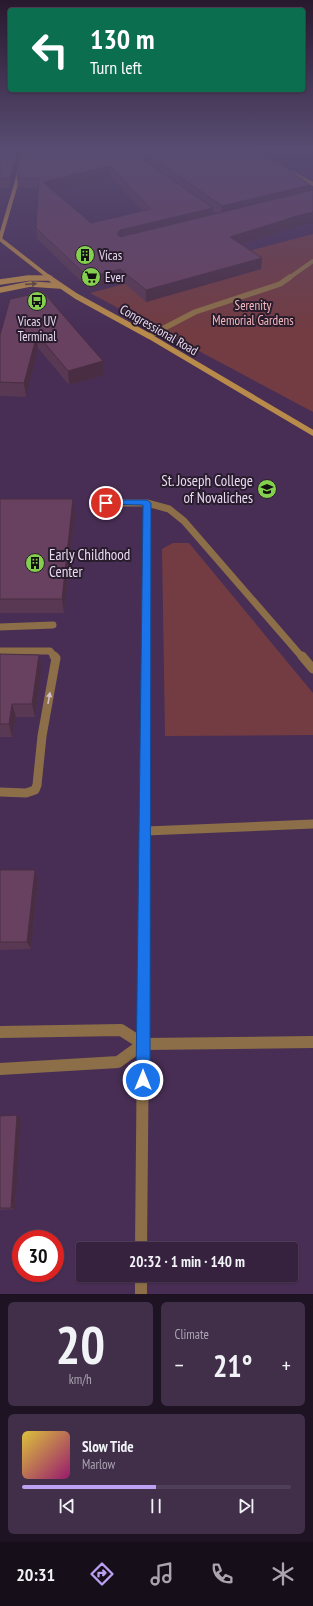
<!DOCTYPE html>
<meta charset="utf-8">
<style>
:root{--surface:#36223f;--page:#412f4a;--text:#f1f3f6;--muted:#aaa4b0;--line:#503f59;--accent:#bca0f2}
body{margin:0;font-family:"PT Sans Narrow",sans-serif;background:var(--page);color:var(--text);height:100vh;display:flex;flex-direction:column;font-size:15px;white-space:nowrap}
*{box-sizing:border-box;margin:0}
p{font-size:13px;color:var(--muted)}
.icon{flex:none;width:22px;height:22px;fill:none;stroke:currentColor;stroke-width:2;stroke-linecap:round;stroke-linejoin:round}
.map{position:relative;height:1294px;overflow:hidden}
.drawer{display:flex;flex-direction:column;gap:8px;padding:8px;background:#1e1323;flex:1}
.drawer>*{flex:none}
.guide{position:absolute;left:8px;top:8px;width:297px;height:84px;border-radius:4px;box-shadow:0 1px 3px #0004,0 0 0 1px var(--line);background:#0b6e4f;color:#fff;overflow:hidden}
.speed{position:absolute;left:12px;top:1230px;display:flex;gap:8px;font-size:20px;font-weight:700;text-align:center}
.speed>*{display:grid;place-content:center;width:52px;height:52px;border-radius:50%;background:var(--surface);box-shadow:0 1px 3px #0004,0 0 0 1px var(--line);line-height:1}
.speed .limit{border:6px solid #d22;background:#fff;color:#111}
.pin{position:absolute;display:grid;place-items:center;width:34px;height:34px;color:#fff;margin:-17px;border:2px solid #fff;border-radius:50%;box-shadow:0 1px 4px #0007}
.me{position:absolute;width:44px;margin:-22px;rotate:0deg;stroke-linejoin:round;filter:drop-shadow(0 0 3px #0008)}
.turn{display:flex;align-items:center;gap:14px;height:84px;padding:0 16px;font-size:18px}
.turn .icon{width:52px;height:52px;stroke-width:2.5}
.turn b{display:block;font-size:28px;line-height:34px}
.big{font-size:30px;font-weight:600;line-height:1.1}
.drawer .tile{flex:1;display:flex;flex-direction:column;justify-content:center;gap:6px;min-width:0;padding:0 14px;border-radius:6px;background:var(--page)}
.drawer .dial{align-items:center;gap:0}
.dial b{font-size:52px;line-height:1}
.song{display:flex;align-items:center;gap:12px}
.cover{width:48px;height:48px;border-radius:6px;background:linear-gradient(135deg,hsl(50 70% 55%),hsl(320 70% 35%))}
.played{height:4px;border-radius:2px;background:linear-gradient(90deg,var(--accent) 50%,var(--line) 50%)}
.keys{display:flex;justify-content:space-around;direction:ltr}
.heat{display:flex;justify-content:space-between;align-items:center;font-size:22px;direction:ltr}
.drawer .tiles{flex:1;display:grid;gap:8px;grid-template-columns:1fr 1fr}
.tile:last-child{grid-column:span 2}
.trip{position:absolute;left:76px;top:1242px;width:222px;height:40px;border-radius:4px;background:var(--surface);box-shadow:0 1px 3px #0004,0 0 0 1px var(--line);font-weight:600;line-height:40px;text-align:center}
.tabs{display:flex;height:64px;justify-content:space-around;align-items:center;background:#160e19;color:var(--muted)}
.tabs .icon{width:28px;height:28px}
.tabs .active{color:var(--accent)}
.tabs b{font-size:18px;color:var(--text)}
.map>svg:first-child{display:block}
</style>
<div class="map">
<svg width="313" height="1294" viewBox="0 0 313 1294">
<rect width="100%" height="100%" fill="#482e54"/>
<path fill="#723c42" d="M313,234V412L90,293Z
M173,543H189L313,693V735L165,736L162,549Z"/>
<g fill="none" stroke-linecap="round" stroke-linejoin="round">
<path stroke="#8c6f48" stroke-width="4" d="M289,278L313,261"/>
<path stroke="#8c6f48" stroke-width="5.5" d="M149,336L195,312L280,284L290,277"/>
<path stroke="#8c6f48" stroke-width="7" d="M0,627L53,625
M0,651H50L55,657"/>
<path stroke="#8c6f48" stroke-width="9" d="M0,792L26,793L35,790L37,785L42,736L56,658L54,656"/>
<path stroke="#8c6f48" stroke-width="4" d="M290,172L313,184"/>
<path stroke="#8c6f48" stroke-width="7" d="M93,503H147L169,509L184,521L302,657
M146,657L147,503"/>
<path stroke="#8c6f48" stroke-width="9" d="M302,656L313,669
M146,831L313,824
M144,934L146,656"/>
<path stroke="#8c6f48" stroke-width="12" d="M0,1032L121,1030L143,1044L313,1042
M0,1069L118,1062L143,1044
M141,1249L144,933
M141,1275V1294"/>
<path stroke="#b98b4a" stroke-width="4" d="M0,239L50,278
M0,239L26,150"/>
<path stroke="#b98b4a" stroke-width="5.5" d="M48,277L76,296L149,336L313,433
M0,282L28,278H50
M0,290L30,284L60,286"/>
</g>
<path fill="#593853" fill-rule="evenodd" d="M0,150H22L11,188H0Z
M25,150H257L298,226L242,244L262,258L261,269L146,302L121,280L89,289L37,239L36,228L38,188H18L17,178ZM111,177L143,211L91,223L53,191ZM213,211L217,214L212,215Z
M10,299L103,361L104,375L69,385L38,348L26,397L0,396V335Z
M0,499L75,513L64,613H0Z
M0,654L42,668L35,717H16L12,737H0Z
M0,870L38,879L31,949L0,950Z
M0,1116L21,1119L15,1209L0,1210Z"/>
<path fill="#492e43" d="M18,150H22L11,188L10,178Z
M110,166L111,177L44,193L43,182Z
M310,185L309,195L221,217L222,206Z
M213,208L212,219L120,242L117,234L120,230Z
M313,212V223L298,226L230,248V237L300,215Z
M262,258L261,269L146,302V290Z
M120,269L121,280L89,289L88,277Z
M37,334L38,348L26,397L24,383Z
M103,361L104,375L69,385L68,371Z
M73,499L75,513L64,613L62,599Z
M39,655L42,668L35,717L32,704Z
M12,704L16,717L12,737L9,724Z
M35,870L38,879L31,949L27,942Z
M17,1115L21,1119L15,1209L11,1208Z"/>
<path fill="#684160" stroke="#492e43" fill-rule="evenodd" d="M0,150H18L10,178H0Z
M25,150H129L213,208L120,230L117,234L120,237L313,190V212L300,215L230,237L262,258L146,290L120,269L88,277L36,228L39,178H17ZM110,166L151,209L91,223L43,182Z
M141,150H257L276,162H278L310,185L222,206Z
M43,292L103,361L68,371L37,334L24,383L0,382V335L10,299Z
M0,499H73L62,599H0Z
M0,654L39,655L32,704H12L9,724H0Z
M0,870H35L27,942H0Z
M17,1115L11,1208H0V1116Z"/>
<defs><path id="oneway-solid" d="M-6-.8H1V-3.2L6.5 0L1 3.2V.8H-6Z"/></defs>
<use fill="#624839" href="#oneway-solid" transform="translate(31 284) rotate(-4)"/>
<use fill="#d2bec7" href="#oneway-solid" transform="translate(49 698) rotate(-80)"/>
<linearGradient id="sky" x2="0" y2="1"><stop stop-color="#28192e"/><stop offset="0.45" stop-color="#584c72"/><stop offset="1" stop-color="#584c72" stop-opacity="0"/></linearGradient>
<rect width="313" height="331" fill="url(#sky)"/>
<path fill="#1a73e8" stroke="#114b97" d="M106,500H147L151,503L150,1080L148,1084L143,1086L138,1084L136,1080L143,505L104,504V501Z"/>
<defs>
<symbol id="building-disc" viewBox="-11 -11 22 22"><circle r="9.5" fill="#84cf4d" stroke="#281c2d"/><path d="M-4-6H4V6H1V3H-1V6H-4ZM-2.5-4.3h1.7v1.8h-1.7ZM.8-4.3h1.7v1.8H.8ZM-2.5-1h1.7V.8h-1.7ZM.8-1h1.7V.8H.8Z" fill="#111"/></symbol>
<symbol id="supermarket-disc" viewBox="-11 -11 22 22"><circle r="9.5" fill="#84cf4d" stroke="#281c2d"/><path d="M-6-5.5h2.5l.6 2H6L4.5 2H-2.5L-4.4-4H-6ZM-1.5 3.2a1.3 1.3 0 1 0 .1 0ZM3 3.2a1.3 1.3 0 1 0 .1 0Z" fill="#111"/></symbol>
<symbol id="bus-disc" viewBox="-11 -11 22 22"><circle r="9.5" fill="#84cf4d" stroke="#281c2d"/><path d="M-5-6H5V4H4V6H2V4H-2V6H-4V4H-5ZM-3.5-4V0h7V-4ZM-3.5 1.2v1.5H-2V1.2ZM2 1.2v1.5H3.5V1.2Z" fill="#111"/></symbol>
<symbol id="university-disc" viewBox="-11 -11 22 22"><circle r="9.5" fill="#84cf4d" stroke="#281c2d"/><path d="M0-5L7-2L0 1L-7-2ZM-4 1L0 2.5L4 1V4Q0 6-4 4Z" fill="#111"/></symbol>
</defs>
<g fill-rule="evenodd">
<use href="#building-disc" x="74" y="244" width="22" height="22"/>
<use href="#supermarket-disc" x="80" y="266" width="22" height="22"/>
<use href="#bus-disc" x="26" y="290" width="22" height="22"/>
<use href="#university-disc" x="256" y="478" width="22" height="22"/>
<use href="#building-disc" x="24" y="552" width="22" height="22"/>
</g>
<g text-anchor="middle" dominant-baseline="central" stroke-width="4" stroke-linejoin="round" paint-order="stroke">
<g font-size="13" fill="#e9d9f1" stroke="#281c2d" text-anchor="start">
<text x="99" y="255">Vicas</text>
<text x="105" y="277">Ever</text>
<text x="37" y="321" text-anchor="middle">Vicas UV<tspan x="37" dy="15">Terminal</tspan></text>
</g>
<g font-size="13" fill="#f5b8bc" stroke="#281c2d">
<text x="253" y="305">Serenity<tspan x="253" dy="15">Memorial Gardens</tspan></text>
</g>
<g font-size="13" fill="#e9d9f1" stroke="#281c2d">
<text transform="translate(159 330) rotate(30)">Congressional Road</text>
</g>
<g font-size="15" fill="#e9d9f1" stroke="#281c2d" text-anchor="end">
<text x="253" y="480">St. Joseph College<tspan x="253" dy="17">of Novaliches</tspan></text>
<text x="49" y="554" text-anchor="start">Early Childhood<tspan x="49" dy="17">Center</tspan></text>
</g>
</g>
</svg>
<div class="speed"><div class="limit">30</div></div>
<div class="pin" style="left:106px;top:503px;background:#d93025"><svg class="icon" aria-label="arrive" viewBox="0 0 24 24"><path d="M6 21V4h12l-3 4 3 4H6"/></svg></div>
<svg class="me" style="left:143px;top:1080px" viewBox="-20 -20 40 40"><circle r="17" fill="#1a73e8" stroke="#fff" stroke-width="3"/><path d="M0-11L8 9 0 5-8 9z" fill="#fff"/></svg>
<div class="trip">20:32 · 1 min · 140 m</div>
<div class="guide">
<div class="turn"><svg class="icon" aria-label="left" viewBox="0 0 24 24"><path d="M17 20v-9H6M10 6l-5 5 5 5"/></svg><div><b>130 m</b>Turn left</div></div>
</div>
</div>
<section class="drawer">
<div class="tiles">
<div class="tile dial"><b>20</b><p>km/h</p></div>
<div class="tile"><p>Climate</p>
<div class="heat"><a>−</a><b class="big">21°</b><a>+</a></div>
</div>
<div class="tile">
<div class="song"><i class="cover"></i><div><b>Slow Tide</b><p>Marlow</p></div></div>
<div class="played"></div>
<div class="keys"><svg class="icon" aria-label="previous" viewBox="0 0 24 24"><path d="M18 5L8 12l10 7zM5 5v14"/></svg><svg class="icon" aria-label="pause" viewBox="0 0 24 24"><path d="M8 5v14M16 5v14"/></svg><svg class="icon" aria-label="next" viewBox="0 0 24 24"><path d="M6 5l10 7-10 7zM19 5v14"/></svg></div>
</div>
</div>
</section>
<nav class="tabs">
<b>20:31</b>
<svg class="icon active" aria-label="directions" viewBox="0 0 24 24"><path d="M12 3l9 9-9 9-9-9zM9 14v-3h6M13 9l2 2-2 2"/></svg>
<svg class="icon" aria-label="music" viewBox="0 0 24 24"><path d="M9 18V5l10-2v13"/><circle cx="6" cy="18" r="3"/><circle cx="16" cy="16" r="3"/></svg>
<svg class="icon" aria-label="phone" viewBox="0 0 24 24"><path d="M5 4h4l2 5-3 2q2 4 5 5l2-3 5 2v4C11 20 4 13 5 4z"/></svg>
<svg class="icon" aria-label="climate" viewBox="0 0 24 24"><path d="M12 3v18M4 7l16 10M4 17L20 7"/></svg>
</nav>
